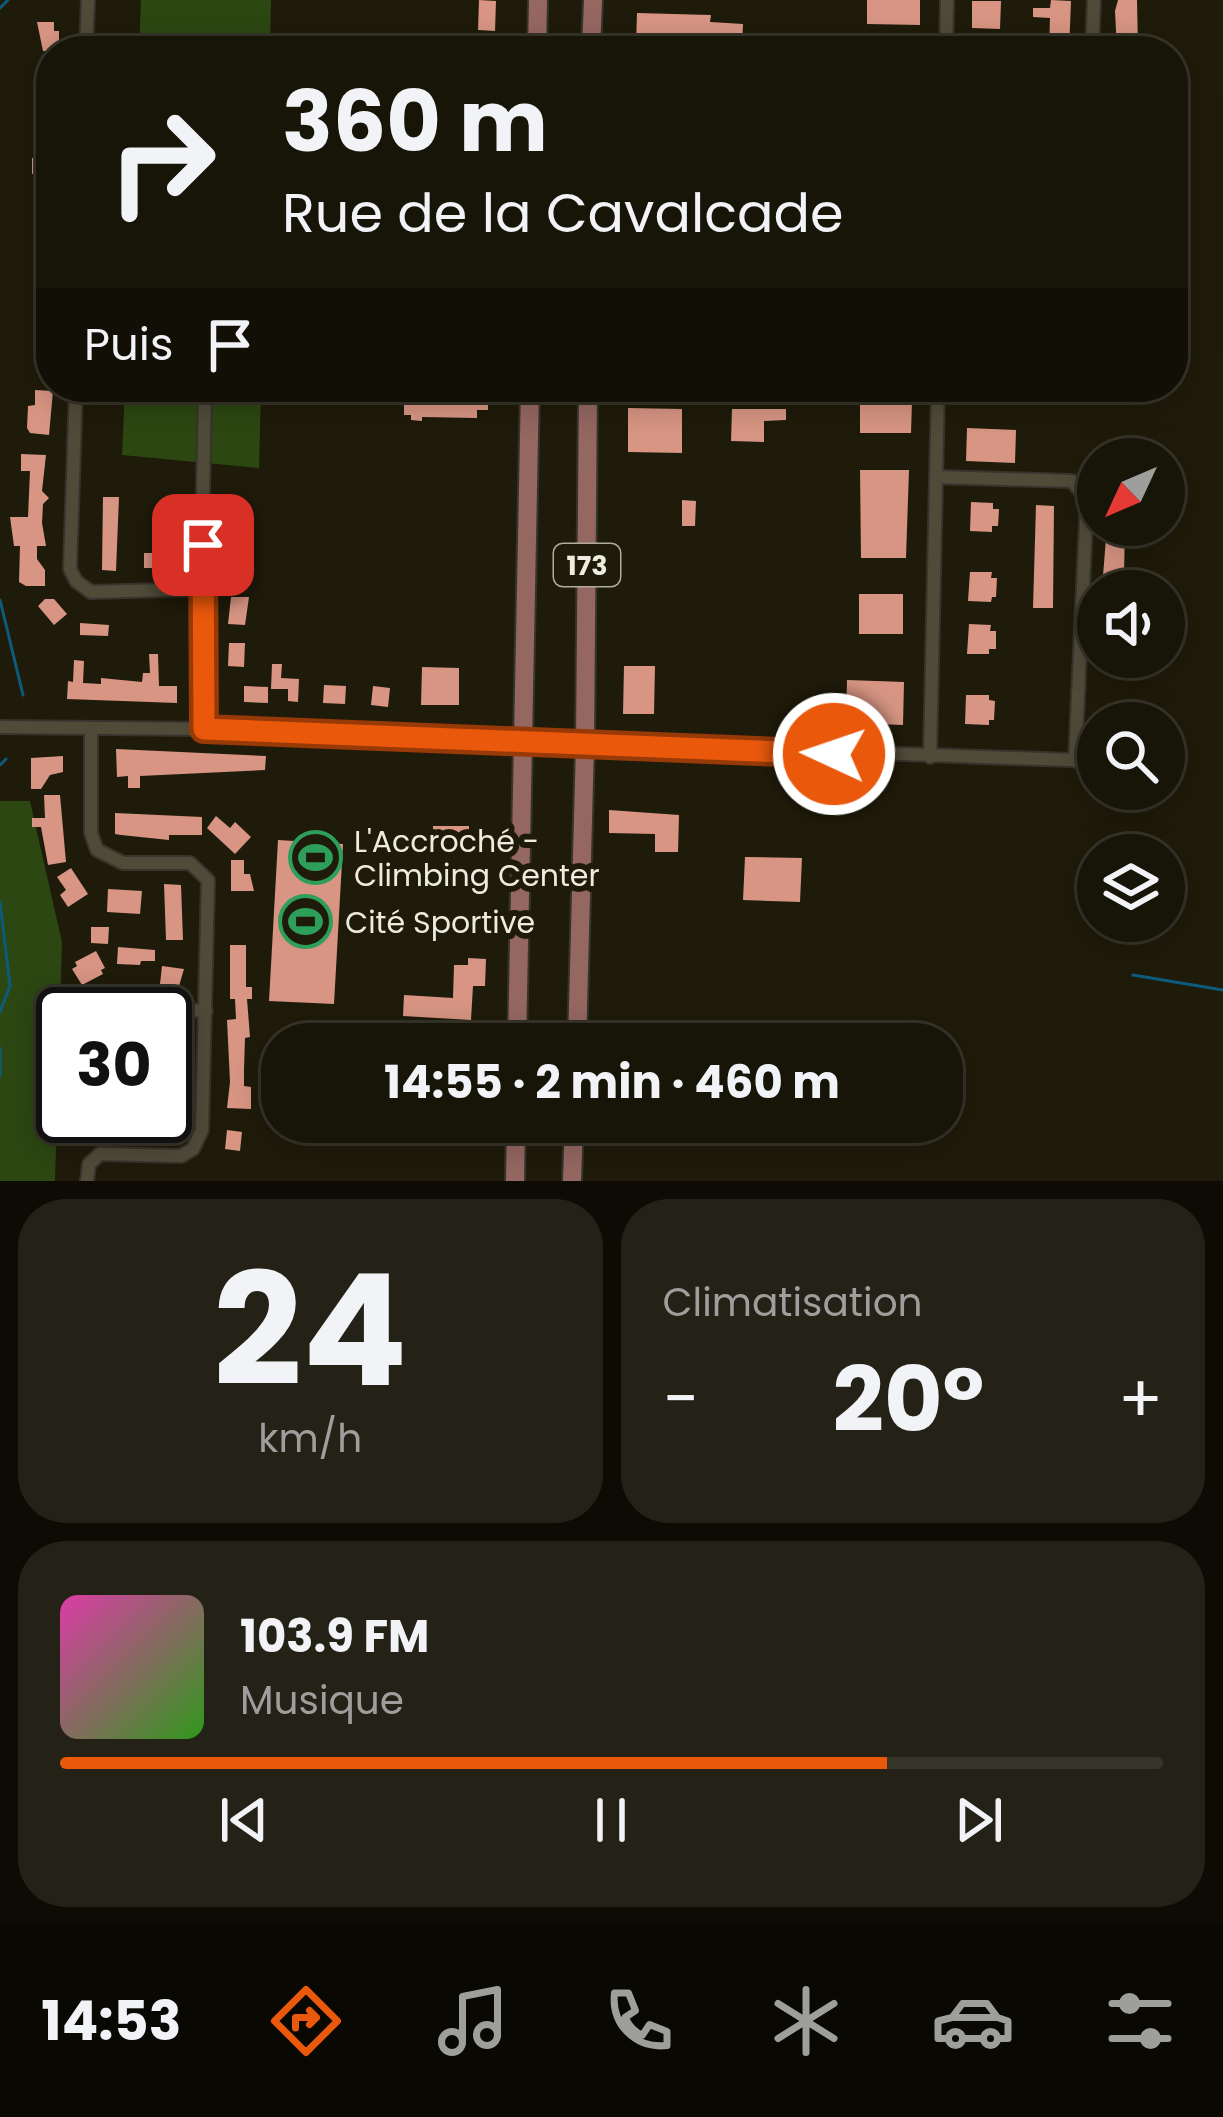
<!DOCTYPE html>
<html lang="fr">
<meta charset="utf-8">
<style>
:root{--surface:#171408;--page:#242116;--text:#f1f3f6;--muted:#9e9e9c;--line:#363329;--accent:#ea580c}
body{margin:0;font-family:Poppins,sans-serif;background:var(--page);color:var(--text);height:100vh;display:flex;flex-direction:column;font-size:45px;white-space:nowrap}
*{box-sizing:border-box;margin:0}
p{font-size:39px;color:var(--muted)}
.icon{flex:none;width:66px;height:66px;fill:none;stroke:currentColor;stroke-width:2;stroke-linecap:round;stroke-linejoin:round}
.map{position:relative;height:1181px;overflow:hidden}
.panel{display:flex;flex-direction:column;gap:18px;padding:18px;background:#0d0b04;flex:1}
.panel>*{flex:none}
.top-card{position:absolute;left:36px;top:36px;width:1152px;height:366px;border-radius:48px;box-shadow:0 6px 30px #0003,0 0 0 3px var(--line);background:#171408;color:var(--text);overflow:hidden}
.needle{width:78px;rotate:226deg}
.buttons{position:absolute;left:1077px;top:438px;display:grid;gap:24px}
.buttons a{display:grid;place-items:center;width:108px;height:108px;border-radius:50%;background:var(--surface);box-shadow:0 6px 30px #0003,0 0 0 3px var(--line);font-size:60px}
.speed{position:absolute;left:36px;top:987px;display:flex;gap:24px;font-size:60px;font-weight:700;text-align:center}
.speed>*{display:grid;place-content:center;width:156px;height:156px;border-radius:50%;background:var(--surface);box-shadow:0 6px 30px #0003,0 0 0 3px var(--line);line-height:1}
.speed .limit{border:6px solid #111;border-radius:18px;background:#fff;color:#111}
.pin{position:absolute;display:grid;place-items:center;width:102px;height:102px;color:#fff;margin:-51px;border-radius:24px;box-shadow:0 6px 18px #0006}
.me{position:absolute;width:132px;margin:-66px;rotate:273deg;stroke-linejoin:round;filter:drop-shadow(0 0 9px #0008)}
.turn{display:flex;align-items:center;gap:42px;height:252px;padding:0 48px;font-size:54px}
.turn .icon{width:156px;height:156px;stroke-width:2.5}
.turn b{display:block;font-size:84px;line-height:102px}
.then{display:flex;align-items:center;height:114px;padding:0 48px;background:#0003;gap:24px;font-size:45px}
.big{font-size:90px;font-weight:700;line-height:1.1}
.panel .card{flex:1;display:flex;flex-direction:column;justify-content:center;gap:18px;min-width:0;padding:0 42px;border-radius:48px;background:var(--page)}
.panel .dial{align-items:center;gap:0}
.dial b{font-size:156px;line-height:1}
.song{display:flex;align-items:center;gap:36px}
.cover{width:144px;height:144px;border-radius:18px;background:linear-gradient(135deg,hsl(320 70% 55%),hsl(110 70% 35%))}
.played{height:12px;border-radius:6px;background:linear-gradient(90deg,var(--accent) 75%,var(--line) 75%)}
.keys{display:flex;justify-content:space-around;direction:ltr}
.heat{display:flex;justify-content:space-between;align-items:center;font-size:66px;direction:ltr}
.panel .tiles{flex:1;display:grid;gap:18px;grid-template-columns:1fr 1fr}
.card:last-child{grid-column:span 2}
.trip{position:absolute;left:261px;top:1023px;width:702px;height:120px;border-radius:48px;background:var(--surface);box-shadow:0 6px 30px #0003,0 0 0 3px var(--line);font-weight:700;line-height:120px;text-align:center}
.tabs{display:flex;height:192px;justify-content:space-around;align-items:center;background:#090803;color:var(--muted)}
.tabs .icon{width:84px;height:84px}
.tabs .on{color:var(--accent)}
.tabs b{font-size:54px;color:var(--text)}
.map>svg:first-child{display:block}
</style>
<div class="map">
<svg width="1223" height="1181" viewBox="0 0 1223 1181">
<rect width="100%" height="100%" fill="#1f1b0a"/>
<path fill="#2c4712" d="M141,0H271L270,51H139Z
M125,387H261L259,468L122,455Z
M0,801H30L62,942L55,1181H0Z"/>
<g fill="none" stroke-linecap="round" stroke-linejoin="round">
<path stroke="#0d5b7b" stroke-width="3" d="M0,8L8,0
M0,600L23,695
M0,765L6,759
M0,902L10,986L0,1012
M1133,975L1223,990
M0,1048V1076"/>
</g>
<path fill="#d89583" d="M479,0L496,1L495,31L478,30Z
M867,0H920V25L867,24Z
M1051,0L1071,1L1069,51H1049L1050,18L1033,17V8H1050Z
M1118,0H1137L1138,50H1117L1115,11Z
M972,1H1001L1000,29L972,28Z
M637,13L711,15L710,22L743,24L742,46L636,44Z
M37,22H54V31H59V51H43Z
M32,158H49L51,188H41V174H32Z
M36,252H51V270H36Z
M35,340H50L51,362H35Z
M479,387H488V410H477V418L422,417V421L411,420V415H404V389L479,390Z
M35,390L53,391L49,435L30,433L27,428L28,406L35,405Z
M860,400L912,401L911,433H860Z
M628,408L682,409V453L628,452Z
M732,409H786V420L764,421V442L731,441Z
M967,428L1016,430L1015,463L966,461Z
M21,454L46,455L42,491L49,498L43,504L42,523L46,546H37V559L45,570V586H26L19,582L20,546H14L10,517H28L30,471H21Z
M860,470H909L906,558H861Z
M103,497H119L116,571L102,570Z
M682,500L696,501L695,526H682Z
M971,502L993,503V509H999L998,526H992V532L970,531Z
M1036,505L1054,506L1053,608H1033Z
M1107,525H1125L1124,576H1103Z
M245,542L247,567L232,569L230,544Z
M144,553H181V568H144Z
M970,572H992L991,578H997L996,597H992L991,602L968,601Z
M859,594H903V634H859Z
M231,597H249L245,625L228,624Z
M45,599H54L67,614L54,625L38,606Z
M80,623L109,625L108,636L80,635Z
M969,624L991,625L990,631H996V649H989V654H967Z
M229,643H245L244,667L228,666Z
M149,654H158L159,686H177V703L67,699L68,681L73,682L74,660L84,661L83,683L101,684V678L142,682L143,673H150Z
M272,664H282L281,678L299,679L298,702L288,701V689H271Z
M624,666H655L654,714H623Z
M422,667L459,668V705H421Z
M847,680L904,682L903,725L846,723Z
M324,685L346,686L345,704L323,703Z
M244,686L268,687V703L244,702Z
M373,686L390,688L388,707L371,705Z
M966,695H989V700L995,701L994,720H989V725L965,724Z
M116,749L266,756L265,770L140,776V788H128V776L117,777Z
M63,756V772L50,775L41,789H31V758Z
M44,795H60L66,862L48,865L41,827H32V818H45Z
M609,810L679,815L678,852H655V834L609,833Z
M115,813L202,817V835H169V840L121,835L115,834Z
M216,816L230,828L235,822L251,837L235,854L207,828Z
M433,826H469V850H433Z
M278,840L343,844L334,1004L269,1001Z
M745,857L802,858L800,902L743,900Z
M231,860H244V874H250L254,891H231Z
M71,868L88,894L68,907L60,895L66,890L57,877Z
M164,884L181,885L183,940H166Z
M108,889L142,891L140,914L107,912Z
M91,927H109L108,944L91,943Z
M230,945H246V987H252V999H247L250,1037L245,1038L244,1069V1086L251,1087V1109L227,1108L230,1082L227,1020L236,1019L235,999H230Z
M118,947L155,950V961H141L140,965L117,964Z
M96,951L105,968L101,970L103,974L82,985L72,969L77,966L75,962Z
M468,958L486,959L485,986H473L471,1020L403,1016L404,995L453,998L454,965H468Z
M162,966L184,969L179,986L160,984Z
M63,989H80L79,1014H63Z
M168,1033H182L181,1061L165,1060Z
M165,1083L181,1084L180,1134H162Z
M673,1122H789V1142H673Z
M227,1130L242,1132L240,1151L225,1149Z"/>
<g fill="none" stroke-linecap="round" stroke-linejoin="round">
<defs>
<path id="minor" d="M86,51L88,0
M946,51L947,0
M1092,51L1094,0
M76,387L70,569L76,581L91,592L201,589
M936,477L1072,481L1087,500L1075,761
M0,727L204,729L1098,761
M204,729L201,589L205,392
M930,757L938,387
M110,1006L206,1011
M87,1181L89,1164L100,1154L181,1156L193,1149L202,1130L208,880L190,863H123L97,850L91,833V729"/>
<path id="primary" d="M537,51L538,0
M591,51L593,0
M517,1044L530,387
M577,1044L585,744L588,387
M515,1181L516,1122
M572,1181L574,1122"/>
</defs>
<use href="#minor" stroke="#37342d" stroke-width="16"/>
<use href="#primary" stroke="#37342d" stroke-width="22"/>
<use href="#minor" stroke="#504b39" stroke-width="12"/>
<use href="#primary" stroke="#956761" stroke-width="18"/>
</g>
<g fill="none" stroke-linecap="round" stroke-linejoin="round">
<defs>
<path id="route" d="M203,545L204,729L834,754"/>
</defs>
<use href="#route" stroke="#983908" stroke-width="30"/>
<use href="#route" stroke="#ea580c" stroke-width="21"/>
</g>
<defs>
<symbol id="stadium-ring" viewBox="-11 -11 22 22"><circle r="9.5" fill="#1f1b0a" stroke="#2e9e5b" stroke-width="1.5"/><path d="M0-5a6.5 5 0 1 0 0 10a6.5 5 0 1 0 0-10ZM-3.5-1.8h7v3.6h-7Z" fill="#2e9e5b"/></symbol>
</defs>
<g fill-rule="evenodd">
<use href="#stadium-ring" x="286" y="828" width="59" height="59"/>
<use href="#stadium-ring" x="276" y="892" width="59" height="59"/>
</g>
<g text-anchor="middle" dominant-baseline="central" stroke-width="12" stroke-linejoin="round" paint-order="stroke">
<rect fill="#1f1b0a" stroke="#b0ada0" stroke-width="3" x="554" y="544" width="66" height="42" rx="9"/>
<g font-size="27" font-weight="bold" fill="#eeece1">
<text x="587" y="565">173</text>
</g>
<g font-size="30" fill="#eeece1" stroke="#1f1b0a" text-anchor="start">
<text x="354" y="841">L'Accroché -<tspan x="354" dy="34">Climbing Center</tspan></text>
<text x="345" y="922">Cité Sportive</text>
</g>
</g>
</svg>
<div class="buttons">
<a><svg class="needle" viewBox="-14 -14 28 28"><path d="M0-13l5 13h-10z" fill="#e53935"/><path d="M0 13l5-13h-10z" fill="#9e9e9c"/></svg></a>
<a><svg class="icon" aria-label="sound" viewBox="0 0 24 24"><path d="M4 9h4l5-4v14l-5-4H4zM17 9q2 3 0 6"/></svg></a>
<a><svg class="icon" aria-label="search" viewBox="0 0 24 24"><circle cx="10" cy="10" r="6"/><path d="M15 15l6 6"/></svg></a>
<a><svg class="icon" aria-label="layers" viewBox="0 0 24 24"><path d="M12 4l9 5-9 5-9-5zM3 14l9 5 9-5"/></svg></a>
</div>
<div class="speed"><div class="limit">30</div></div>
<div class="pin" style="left:203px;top:545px;background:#d93025"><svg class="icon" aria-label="arrive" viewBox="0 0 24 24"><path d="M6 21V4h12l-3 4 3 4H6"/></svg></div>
<svg class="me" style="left:834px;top:754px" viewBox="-20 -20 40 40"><circle r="17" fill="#ea580c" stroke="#fff" stroke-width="3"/><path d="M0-11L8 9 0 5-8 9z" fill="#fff"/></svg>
<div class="trip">14:55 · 2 min · 460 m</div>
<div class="top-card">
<div class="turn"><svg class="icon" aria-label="right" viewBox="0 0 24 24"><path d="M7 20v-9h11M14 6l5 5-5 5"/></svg><div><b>360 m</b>Rue de la Cavalcade</div></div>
<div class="then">Puis<svg class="icon" aria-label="arrive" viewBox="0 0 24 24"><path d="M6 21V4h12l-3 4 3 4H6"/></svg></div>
</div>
</div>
<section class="panel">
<div class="tiles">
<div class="card dial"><b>24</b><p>km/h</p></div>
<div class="card"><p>Climatisation</p>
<div class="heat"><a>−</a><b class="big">20°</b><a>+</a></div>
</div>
<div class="card">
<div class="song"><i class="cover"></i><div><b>103.9 FM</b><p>Musique</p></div></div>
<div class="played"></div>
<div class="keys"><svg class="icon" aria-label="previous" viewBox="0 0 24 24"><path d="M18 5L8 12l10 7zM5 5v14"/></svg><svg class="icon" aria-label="pause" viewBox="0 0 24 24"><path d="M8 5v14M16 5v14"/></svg><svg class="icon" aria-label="next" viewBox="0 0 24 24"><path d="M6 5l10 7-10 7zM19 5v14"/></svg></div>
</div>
</div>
</section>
<nav class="tabs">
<b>14:53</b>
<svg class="icon on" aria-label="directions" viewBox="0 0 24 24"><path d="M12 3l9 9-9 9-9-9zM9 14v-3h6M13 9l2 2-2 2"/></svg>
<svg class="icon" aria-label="music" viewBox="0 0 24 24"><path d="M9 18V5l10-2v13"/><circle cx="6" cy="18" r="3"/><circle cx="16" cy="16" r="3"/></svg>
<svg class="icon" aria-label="phone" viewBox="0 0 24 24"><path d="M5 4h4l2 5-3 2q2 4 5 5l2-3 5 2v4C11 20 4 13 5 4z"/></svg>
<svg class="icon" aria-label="climate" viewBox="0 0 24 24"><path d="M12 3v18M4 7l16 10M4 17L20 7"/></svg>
<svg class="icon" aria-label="car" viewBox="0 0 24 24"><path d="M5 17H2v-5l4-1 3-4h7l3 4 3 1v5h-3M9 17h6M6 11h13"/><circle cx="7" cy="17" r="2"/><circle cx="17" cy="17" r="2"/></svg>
<svg class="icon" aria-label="filters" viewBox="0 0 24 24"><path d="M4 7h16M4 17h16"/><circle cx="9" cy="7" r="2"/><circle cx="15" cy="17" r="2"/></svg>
</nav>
